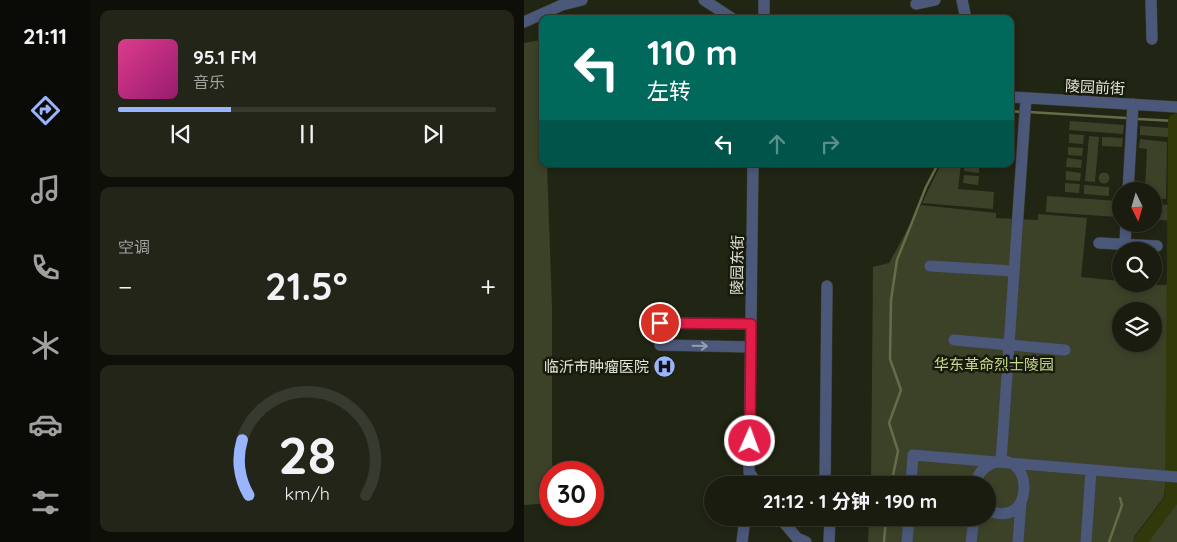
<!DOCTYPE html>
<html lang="zh">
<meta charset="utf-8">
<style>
:root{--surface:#191c0f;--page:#222518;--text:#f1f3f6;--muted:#9fa19e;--line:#373a2f;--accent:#99b5fd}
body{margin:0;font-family:Quicksand,"Noto Sans SC",sans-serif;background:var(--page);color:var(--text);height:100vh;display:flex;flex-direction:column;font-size:19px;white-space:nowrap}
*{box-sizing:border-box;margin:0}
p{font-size:16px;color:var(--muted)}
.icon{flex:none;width:28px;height:28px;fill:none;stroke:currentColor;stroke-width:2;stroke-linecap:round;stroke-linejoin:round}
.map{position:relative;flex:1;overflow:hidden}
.panel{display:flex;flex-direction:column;gap:10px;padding:10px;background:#0e0f08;width:434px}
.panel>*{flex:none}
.top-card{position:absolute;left:15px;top:15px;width:475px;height:152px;border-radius:10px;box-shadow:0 2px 8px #0003,0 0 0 1px var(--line);background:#00695c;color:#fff;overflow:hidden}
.needle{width:32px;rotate:175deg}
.controls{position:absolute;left:588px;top:182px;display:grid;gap:10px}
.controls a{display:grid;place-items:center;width:50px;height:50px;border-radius:50%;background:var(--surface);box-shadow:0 2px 8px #0003,0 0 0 1px var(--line);font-size:25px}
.speed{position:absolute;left:15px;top:461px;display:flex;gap:10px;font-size:25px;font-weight:700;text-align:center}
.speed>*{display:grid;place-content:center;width:65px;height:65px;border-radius:50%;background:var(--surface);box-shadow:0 2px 8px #0003,0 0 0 1px var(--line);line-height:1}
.speed .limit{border:8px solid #d22;background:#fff;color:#111}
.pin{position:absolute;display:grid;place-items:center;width:42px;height:42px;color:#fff;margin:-21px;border:2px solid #fff;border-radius:50%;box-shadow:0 1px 5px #0007}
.me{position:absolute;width:55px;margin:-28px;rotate:2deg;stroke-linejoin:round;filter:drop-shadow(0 0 4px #0008)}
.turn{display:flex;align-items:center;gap:18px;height:105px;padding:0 25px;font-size:22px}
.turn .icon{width:65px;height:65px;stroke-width:2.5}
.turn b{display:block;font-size:35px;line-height:42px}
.lanes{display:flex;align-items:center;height:48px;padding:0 25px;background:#0003;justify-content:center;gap:25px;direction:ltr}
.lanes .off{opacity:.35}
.big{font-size:38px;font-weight:700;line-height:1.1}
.panel .widget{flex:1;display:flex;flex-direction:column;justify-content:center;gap:8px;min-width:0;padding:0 18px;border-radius:10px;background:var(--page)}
.panel .dial{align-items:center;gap:0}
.dial svg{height:130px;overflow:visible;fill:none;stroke:var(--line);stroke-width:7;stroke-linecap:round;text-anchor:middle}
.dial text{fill:var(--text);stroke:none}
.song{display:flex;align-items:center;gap:15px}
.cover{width:60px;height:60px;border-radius:8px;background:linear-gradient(135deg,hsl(330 70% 55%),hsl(320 70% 35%))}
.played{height:5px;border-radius:2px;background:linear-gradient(90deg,var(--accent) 30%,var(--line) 30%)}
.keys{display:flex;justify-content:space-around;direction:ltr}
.heat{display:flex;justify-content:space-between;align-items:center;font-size:28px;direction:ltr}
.trip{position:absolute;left:180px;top:476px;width:292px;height:50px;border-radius:25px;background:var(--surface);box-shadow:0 2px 8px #0003,0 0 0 1px var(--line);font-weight:700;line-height:50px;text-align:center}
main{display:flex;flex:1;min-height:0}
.menu{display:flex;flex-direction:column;width:90px;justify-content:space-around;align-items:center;background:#0a0b06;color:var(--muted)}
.menu .icon{width:35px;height:35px}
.menu .active{color:var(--accent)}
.menu b{font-size:22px;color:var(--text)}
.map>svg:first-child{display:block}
</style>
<main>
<nav class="menu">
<b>21:11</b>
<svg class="icon active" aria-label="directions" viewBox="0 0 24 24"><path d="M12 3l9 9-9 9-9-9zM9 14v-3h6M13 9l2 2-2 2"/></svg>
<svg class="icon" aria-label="music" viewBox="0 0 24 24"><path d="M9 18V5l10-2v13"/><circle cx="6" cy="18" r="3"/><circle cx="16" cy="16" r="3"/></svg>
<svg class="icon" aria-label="phone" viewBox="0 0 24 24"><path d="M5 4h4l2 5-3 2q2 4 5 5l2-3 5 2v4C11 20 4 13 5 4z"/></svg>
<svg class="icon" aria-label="climate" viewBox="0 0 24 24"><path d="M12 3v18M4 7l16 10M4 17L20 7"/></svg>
<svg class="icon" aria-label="car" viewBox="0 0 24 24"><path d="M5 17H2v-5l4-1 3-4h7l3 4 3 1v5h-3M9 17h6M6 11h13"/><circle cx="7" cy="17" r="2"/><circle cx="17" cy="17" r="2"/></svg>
<svg class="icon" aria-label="filters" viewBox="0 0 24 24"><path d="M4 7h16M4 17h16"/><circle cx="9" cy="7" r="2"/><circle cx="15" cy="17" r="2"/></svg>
</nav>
<section class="panel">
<div class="widget">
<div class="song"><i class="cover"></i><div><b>95.1 FM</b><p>音乐</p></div></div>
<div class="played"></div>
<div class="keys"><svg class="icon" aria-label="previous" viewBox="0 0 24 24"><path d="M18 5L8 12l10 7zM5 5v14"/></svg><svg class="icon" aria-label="pause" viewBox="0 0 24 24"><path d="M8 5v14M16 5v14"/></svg><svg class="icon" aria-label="next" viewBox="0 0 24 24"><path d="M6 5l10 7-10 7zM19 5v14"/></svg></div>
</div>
<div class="widget"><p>空调</p>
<div class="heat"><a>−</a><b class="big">21.5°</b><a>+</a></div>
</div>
<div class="widget dial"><svg viewBox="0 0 100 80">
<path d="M14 69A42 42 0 1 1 86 69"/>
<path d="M14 69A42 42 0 0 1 10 35" stroke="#99b5fd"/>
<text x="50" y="56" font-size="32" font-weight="700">28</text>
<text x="50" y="72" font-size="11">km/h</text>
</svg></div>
</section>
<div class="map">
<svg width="654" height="542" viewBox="0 0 654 542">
<rect width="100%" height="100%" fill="#212514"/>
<path fill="#3c4228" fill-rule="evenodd" d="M16,40L19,81V164H23L28,307V472H26V503L0,505V43Z
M546,121L600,125L599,134L545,130Z
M616,126L645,128L644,137L616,135Z
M545,134L560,135L559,144L545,143Z
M565,136L575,137L571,182L561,181Z
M578,137L599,138L598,147L578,146Z
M616,139L643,142L642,199L629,198V191H621L623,149L615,148Z
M544,147L559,148L558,156L544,155Z
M543,158L558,160L557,168L542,167Z
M417,164H437L434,189L470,192L469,209L398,203Z
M441,164H455V173L440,171Z
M542,171L557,173L556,181L542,180Z
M574.5 178a5.5 5.5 0 1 1 11 0a5.5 5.5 0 1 1-11 0Z
M440,175L455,176L454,185L439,183Z
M541,183L556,184L555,193L541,192Z
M560,185L585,187V196L560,194Z
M523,196L594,201L593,217L522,212Z
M629,204L647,205V221L629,219Z
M397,205L472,213V218L514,220V214L563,218L557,277L596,281V284L644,285L643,468L640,497L610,537V542H344L345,518H464V485H347L349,267L365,263ZM596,311H629V344H596Z
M653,503V542H620Z"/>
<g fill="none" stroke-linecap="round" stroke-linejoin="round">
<path stroke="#666c48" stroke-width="2.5" d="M486,111L497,112
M505,112L602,118
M614,119L651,121
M367,485L374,451L365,423L377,390L366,359L367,300L373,260L402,187L414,164
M360,542L362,518
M585,542L598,505L596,498"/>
<path stroke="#313809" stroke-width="14" d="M616,542L648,499L651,121L654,120"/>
<defs>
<path id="minor" d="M180,0L209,19
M240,0V19
M438,0L442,19
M627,0L628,39
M392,4L411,0
M0,22L38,5L58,0
M486,97L654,107
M229,164L225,472L234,485
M604,191L609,104
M575,243L633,246
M601,244L602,224
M406,266L489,271
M430,340L541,350
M227,347L136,345V323L227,324
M477,462L502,98
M301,485L303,286
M387,485L389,455L654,477
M451,485C453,476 458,468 467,464C512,446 511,532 464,510
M256,518L273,538L282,542
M218,542L221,518
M305,542L306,518
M383,542L385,518
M447,542L450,518
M494,542L497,502
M562,542L567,471"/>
</defs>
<use href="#minor" stroke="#3c4030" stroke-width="12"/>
<use href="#minor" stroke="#4b587a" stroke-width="11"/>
</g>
<defs><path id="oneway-shaft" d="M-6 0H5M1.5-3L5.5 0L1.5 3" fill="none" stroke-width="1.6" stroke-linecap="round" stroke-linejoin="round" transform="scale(1.25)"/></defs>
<use stroke="#969eaa" href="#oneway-shaft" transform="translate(176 346) rotate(1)"/>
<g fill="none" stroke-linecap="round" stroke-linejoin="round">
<defs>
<path id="route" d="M136,323L227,324L226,441"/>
</defs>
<use href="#route" stroke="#92132f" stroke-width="12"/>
<use href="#route" stroke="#e11d48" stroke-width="9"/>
</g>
<defs>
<symbol id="hospital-disc" viewBox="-11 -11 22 22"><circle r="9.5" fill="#99b5fd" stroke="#181b0b"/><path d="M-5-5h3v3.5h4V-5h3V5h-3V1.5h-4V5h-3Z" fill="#111"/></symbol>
</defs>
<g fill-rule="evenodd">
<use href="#hospital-disc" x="128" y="354" width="25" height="25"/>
</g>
<g text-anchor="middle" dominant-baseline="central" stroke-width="5" stroke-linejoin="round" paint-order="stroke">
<g font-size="15" fill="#e2e5da" stroke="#181b0b">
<text transform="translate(571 87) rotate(3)">陵园前街</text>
<text transform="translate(213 265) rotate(-89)">陵园东街</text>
</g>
<g font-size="15" fill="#c8d88e" stroke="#181b0b">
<text x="470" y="364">华东革命烈士陵园</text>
</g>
<g font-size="15" fill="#e2e5da" stroke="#181b0b" text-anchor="end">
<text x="125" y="366">临沂市肿瘤医院</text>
</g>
</g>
</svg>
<div class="controls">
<a><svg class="needle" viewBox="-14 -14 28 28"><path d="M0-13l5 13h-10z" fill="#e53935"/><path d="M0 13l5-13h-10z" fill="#9fa19e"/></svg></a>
<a><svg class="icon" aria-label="search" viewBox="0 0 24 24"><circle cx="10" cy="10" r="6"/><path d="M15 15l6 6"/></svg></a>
<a><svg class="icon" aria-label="layers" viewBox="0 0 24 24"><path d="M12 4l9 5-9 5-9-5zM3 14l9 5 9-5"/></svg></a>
</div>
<div class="speed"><div class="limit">30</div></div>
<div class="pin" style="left:136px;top:323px;background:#d93025"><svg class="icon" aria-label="arrive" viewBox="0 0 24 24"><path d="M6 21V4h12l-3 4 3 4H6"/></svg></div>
<svg class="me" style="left:226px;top:441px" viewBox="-20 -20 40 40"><circle r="17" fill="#e11d48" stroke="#fff" stroke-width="3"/><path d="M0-11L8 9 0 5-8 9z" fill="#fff"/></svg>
<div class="trip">21:12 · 1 分钟 · 190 m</div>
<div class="top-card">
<div class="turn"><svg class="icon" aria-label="left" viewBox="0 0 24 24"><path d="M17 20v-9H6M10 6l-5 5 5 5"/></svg><div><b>110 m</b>左转</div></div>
<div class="lanes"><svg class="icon" aria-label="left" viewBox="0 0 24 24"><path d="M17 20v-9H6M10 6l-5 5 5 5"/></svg><svg class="icon off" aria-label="ahead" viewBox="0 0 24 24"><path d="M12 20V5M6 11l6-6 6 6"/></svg><svg class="icon off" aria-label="right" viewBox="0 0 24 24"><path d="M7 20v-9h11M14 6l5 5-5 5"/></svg></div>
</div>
</div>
</main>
